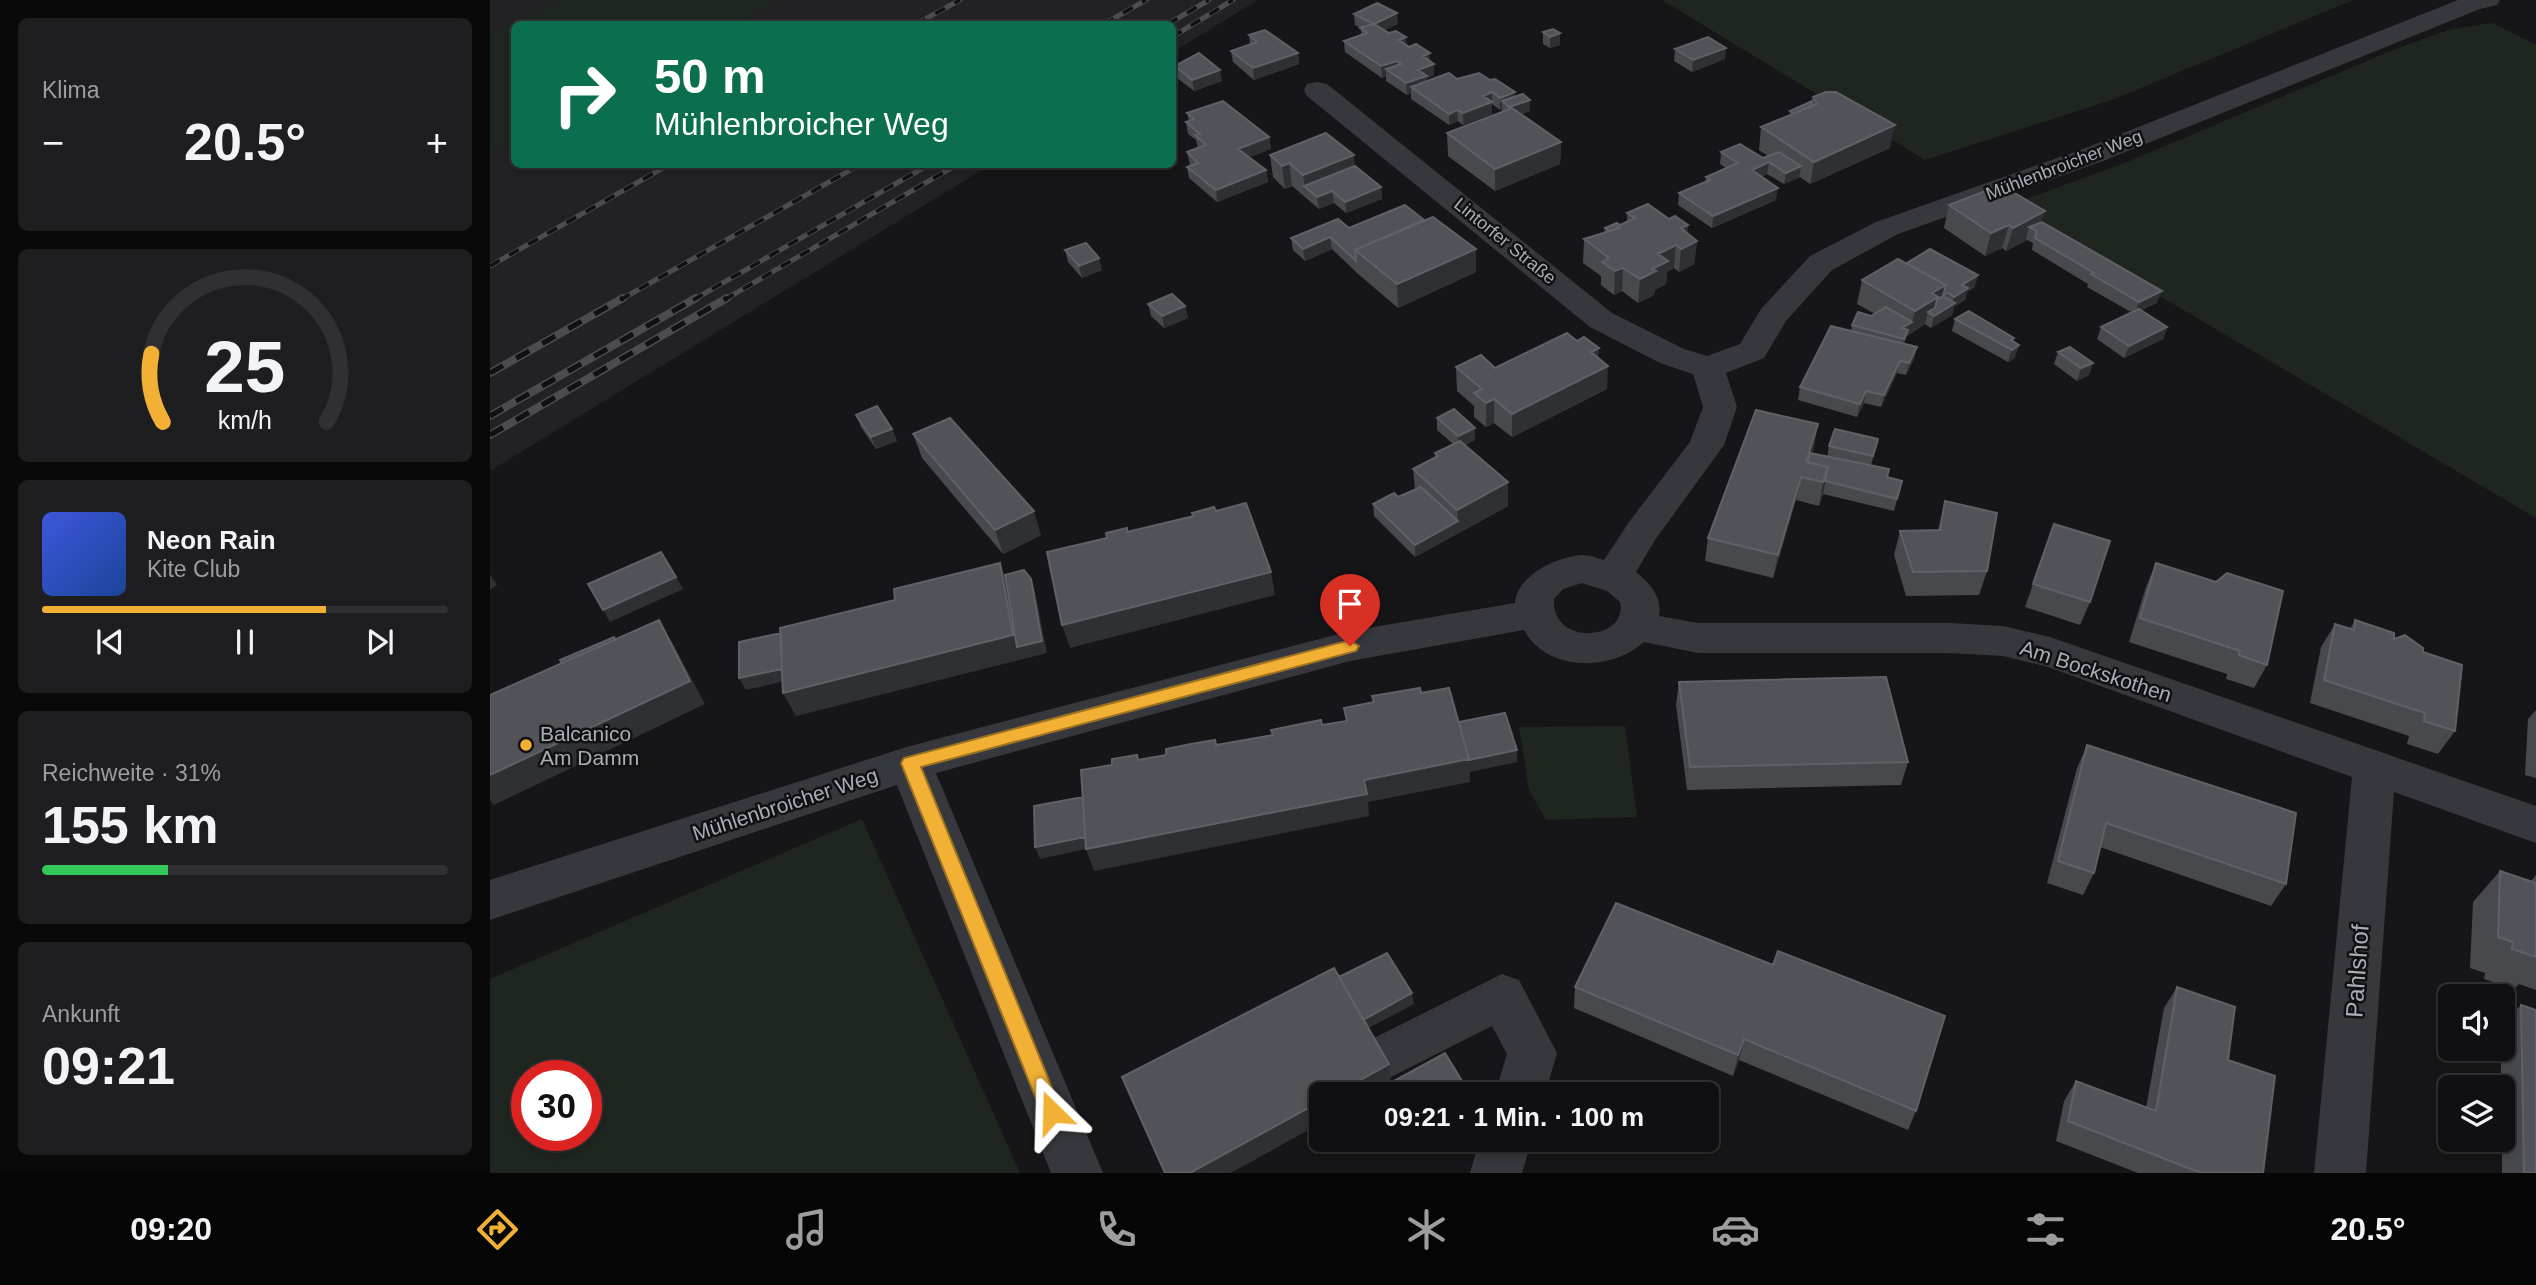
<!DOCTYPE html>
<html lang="de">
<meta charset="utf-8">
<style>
:root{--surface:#101012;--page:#1e1e20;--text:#f1f3f6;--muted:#9c9d9f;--line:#303032;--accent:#f2b134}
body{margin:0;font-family:Helvetica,sans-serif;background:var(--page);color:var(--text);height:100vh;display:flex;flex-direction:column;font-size:26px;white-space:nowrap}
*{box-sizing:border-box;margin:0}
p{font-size:23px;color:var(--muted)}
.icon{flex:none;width:38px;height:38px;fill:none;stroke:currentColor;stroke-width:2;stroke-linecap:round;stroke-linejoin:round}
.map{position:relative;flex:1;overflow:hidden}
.drawer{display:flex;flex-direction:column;gap:18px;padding:18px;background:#09090a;width:490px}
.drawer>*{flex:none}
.hud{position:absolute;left:21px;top:21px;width:665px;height:147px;border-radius:10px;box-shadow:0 4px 10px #0003,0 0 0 2px var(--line);background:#0b6e4f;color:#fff;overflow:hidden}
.controls{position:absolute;left:1948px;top:984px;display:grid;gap:14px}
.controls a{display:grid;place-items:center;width:77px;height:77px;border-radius:10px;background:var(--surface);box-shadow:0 4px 10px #0003,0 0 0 2px var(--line);font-size:35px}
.speed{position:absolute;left:21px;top:1060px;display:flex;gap:14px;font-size:35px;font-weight:700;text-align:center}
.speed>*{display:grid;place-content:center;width:91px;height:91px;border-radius:50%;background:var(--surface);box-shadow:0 4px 10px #0003,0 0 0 2px var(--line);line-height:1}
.speed .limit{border:10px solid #d22;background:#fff;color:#111}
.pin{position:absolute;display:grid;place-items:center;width:60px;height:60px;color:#fff;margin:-72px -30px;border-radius:50% 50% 50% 0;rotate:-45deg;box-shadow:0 0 7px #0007}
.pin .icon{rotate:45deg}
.me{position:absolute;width:77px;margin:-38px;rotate:338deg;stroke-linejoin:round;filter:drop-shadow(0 0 5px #0008)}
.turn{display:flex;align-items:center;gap:24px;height:147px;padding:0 28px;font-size:32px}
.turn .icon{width:91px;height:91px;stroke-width:2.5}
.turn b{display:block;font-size:49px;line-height:60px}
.big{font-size:52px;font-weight:700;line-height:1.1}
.drawer .widget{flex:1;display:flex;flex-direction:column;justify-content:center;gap:10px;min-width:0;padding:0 24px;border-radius:10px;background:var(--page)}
.drawer .dial{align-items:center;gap:0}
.dial svg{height:182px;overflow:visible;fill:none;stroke:var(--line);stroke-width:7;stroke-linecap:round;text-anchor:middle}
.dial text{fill:var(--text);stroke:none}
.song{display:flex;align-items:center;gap:21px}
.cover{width:84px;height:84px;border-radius:10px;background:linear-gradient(135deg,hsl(230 70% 55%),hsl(220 70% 35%))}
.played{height:7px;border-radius:4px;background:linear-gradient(90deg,var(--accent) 70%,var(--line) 70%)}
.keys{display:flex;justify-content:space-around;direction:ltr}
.heat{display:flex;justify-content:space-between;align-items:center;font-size:38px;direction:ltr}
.charge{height:10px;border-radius:5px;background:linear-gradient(90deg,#34c759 31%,var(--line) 0)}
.trip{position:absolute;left:819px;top:1082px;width:410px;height:70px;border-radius:10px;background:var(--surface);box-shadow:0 4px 10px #0003,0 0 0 2px var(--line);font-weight:700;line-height:70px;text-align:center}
.tabs{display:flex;height:112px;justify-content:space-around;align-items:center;background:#060607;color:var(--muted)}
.tabs .icon{width:49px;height:49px}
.tabs .active{color:var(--accent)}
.tabs b{font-size:32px;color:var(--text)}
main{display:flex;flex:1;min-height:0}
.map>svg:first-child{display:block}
</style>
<main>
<section class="drawer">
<div class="widget"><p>Klima</p>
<div class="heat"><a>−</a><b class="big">20.5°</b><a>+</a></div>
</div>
<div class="widget dial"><svg viewBox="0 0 100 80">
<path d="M14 69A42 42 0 1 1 86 69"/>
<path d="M14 69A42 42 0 0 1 9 39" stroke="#f2b134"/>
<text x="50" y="56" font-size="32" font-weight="700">25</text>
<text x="50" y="72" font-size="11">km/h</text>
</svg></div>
<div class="widget">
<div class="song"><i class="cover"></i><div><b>Neon Rain</b><p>Kite Club</p></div></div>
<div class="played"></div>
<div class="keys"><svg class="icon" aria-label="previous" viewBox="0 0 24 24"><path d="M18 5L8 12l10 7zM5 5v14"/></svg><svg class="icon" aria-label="pause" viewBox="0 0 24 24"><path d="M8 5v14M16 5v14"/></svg><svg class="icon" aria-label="next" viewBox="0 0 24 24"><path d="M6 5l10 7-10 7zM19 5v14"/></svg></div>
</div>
<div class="widget"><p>Reichweite · 31%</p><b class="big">155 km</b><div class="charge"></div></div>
<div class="widget"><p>Ankunft</p><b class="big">09:21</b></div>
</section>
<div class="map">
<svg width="2046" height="1173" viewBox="0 0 2046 1173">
<rect width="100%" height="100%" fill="#161618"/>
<path fill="#222225" d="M0,0H75L0,33Z
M290,0H768L683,52L682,24H242Z
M24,140V164L500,165L0,471V153Z"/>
<path fill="#1e261f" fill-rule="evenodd" d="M75,0H290L242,24H24V140L0,153V33Z
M1172,0H1863L1622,100L1435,160Z
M2002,23L2046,45V518L1517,206L1632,164L1903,50L1961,29Z
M1135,726L1147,817L1056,820L1039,790L1029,727Z
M372,819L530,1173H0V979ZM37,1076H96V1136H37Z"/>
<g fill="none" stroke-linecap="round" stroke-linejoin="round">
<path fill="#37383d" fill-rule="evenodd" d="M1968,0H2010L2007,5L1990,9L1613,161L1408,234L1342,270L1296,321L1274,358L1236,373L1247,407L1234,445L1165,540L1146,572C1159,582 1173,598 1169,616L1208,623H1460L1513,626L1560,637L2046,806V843L1904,792L1876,1173H1824L1862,777L1555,666L1513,656L1460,653H1208L1154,642C1121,672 1057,672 1034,630L860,661L446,773L613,1173H561L407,785L0,920V880L420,746L860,631L1025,603C1027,575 1068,556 1093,555C1100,555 1107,558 1114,560L1139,522L1200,442L1213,407L1203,374L1170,363L1100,327L817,96L814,90L817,84L827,82L837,84L1122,313L1194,349L1217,356L1250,344L1271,309L1320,256L1386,222L1593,149ZM1092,583L1117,591L1130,602C1139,641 1061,647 1064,599L1073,589Z
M1012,974L1029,980L1067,1053L1055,1094H1005L1017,1054L1002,1026L897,1079L880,1072L872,1056L880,1040Z
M990,1139H1042L1032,1173H980Z"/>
<defs>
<path id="rail-far1" d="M426,24L470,0
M614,24L656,0
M678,24L719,0
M682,37L743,0
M0,266L180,164
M130,300L371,164
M203,300L440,164
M234,300L468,164"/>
<path id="rail" d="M0,373L133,298
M0,416L206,298
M0,435L237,298"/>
</defs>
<use href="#rail-far1" stroke="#4a4c52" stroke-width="5"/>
<use href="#rail" stroke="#4a4c52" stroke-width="8"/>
<use href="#rail-far1" stroke="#111113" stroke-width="3.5" stroke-dasharray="11" stroke-linecap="butt"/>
<use href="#rail" stroke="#111113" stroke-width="5" stroke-dasharray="15" stroke-linecap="butt"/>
</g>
<path fill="#47494d" d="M864,14L908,24L895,30L919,47L940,53V61L944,75L937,78V81L967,79L1000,80L1025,92V96L1040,111L1032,114L1071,142L1070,164L1005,191L958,156L957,133L1012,112V109L1010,110L1002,104V114L973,125L968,121L959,125L921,99V93L917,95L896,81V76L892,78L855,52L854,41L871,35V28L865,25Z
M1053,32L1070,45L1060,48L1053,44Z
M759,35L808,53L809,64L764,80L743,62L741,51L760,45Z
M1185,49L1235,59L1202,72L1184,61Z
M685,66L732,81L704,91L687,78Z
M1323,97L1400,148L1320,184L1310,177L1294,184L1277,174L1271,177L1286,200L1222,228L1188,205L1189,193L1215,182L1216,177L1236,168L1230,164L1231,152L1273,158L1278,156L1269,150L1271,127L1300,115V111L1322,102Z
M697,113L779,137L781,149L759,157L776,170L778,182L727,202L699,178L697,167L700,165L697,152L708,148L706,140L698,134L696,122L699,121Z
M780,155L865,166L891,187L892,199L856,213L844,203L829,209L802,186L795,189L783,177Z
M1459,205L1552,222L1667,303L1652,310L1677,327L1673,339L1634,358L1607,339L1611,327L1641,312L1597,287L1598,284L1542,250L1543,243L1537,240L1516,251L1512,248L1495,256L1454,228Z
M1137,213L1179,219L1198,225L1197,233L1207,241L1204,264L1189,272L1184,268L1177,272L1176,284L1165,290L1164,295L1148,303L1132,291L1124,295L1111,285V276L1093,263L1094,239L1114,233L1115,228L1130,225L1137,222Z
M934,220L986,249V272L908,308L867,273L842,249L815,261L803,250L801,238L859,228Z
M575,250L612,270L592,278L578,262Z
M1372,280L1485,287L1477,292L1475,300L1464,307L1462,315L1441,328L1435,324L1417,336L1414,344L1427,347L1424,359L1416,375L1407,373L1391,407L1374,403L1367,417L1308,400L1310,387L1361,331L1362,325L1385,314L1367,304Z
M658,304L695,306L698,318L674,328L661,316Z
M1465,319L1524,338L1523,342L1525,358L1518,362L1462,331Z
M1568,352L1603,363L1599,375L1587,381L1564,364Z
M1109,359L1117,389L1022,437L1004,423L996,427L984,417V406L967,391L966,367L1005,368Z
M366,415L402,429L407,441L386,449L371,427Z
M947,418L985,428V440L975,445L1018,482V506L925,557L884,516L883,504L908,497L925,490L923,469L945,458V453L963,444L947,430Z
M1328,424L1322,454L1337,457L1339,446L1385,451L1381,465L1397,477L1412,481L1404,511L1333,494L1329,506L1306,500L1283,578L1215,561L1218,538Z
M423,434L551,535L513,554L432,458Z
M1455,501L1497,571L1489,595L1416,596L1404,555L1410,531L1448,530Z
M1564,524L1600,602L1590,625L1535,607Z
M1666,563L1777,665L1764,688L1736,679L1737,674L1639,642L1656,587Z
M1865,620L1933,652L1965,731L1948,754L1917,744L1919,736L1820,703L1831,647L1845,624L1860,629Z
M1189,682L1418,762L1411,785L1197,790L1186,705Z
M2046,710V778L2035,775L2038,719Z
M1597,745L1796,884L1781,906L1610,847L1604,873L1593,895L1557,883L1587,768Z
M2010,871L2041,881L2046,875V990L2029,984L2024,989L1994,979L1995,973L1980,968L1983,902Z
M1126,903L1426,1111L1418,1130L1249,1060L1243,1076L1084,1008L1085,987Z
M1687,987L1738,1060L1773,1173H1648L1566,1141L1574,1101L1586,1081L1656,1108L1674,1008Z
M2031,1005L2046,1173H2012V1087H2011V1048H2012V1024Z
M904,1081L980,1094H906Z"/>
<path fill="#2f3033" d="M907,13L908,24L885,35L884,24Z
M1070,33V45L1060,48V37Z
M916,37L917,49L909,40Z
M1236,48L1235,59L1202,72L1203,60Z
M808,53L809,64L764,80L763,68Z
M940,53V64L933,56Z
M907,61V72L896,69V76L892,78L891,66Z
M944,64V75L937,78L938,87H921V93L917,95L916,83L928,70Z
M730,70L732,81L704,91L702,80Z
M1002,92V114L973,125V113L993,96Z
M1025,92V104L1012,101V109L1010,110V98Z
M1040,100V111L1019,119V107Z
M967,110L968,121L959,125V114Z
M1405,125L1400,148L1320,184L1324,162Z
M779,137L781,149L750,161L748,149Z
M1071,142L1070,164L1005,191V169Z
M864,155L866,178L814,186L816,198L813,175Z
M1279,162L1277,174L1260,182L1262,170Z
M799,163L802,186L795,189L792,166Z
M1311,166L1309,178L1294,184L1296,173Z
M776,170L778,182L727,202L726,190Z
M891,187L892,199L856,213L855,202Z
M1288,188L1286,200L1222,228L1223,216Z
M842,191L844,203L829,209L827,197Z
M1555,211L1548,234L1547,231L1539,227L1536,239L1537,240L1516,251L1523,228Z
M1198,225L1196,246L1207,241L1204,264L1189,272L1191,249V228Z
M1519,225L1512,248L1495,256L1501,233Z
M840,237L842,249L815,261L813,249Z
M1186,245L1184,268L1177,272L1176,284L1165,290L1164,295L1148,303L1150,279L1168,254Z
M986,249V272L908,308L907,284Z
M609,258L612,270L592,278L589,266Z
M1133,268L1132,291L1124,295L1125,271Z
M1488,275L1485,287L1477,292L1475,300L1464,307L1462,315L1441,328L1444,316L1462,305L1464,297L1472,285Z
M1456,285L1458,293L1455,305L1438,312L1435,324L1417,336L1411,351L1414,339L1412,328L1422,322L1425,311L1442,293Z
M1672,291L1667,303L1644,314L1649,302Z
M695,306L698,318L674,328L672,316Z
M1677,327L1673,339L1634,358L1639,346Z
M1529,345L1525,358L1518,362L1522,350Z
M1427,347L1424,359L1416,375L1419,363Z
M1109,348L1108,371L1118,366L1117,389L1022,437V414L1101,352Z
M1410,361L1407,373L1391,407L1394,395Z
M1603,363L1599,375L1587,381L1591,368Z
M1376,391L1374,403L1367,417L1370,404Z
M1004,399V423L996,427V403Z
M1328,424L1324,448L1315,473L1316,462Z
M985,428V440L968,449V436Z
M402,429L407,441L386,449L381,437Z
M1338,470L1333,494L1329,506L1333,482Z
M1311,477L1306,500L1283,578L1288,555Z
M1018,482V506L925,557V545L968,521L967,510Z
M544,511L551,535L513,554L505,530Z
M510,563L519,587L541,579L545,591L557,653L306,716L293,693Z
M781,572L785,595L580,648L572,625Z
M0,575L7,585L0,590Z
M186,577L193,589L120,622L113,610Z
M169,620L183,644L215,704L4,805L0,800V775Z
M298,667L304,679L256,690L249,678Z
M1027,750V762L980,772V782L878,802L879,816L604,871L596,849L550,859L545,847L874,780Z
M922,993L924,1004L871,1032L869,1022Z
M1254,1039L1249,1060L1243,1076L1248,1055Z
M899,1064L901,1084L884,1094H845Z
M831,1101V1123L741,1173H700Z"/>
<path fill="#525359" stroke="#5f6168" stroke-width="2" d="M887,3L907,13L884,24L899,33L906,31L916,37L909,40L919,47L926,44L940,53L933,56L944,64L928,70L937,76L916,83L896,69L911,64L907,61L891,66L854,41L877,33L870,28L884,24L864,14Z
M1063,29L1070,33L1060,37L1053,32Z
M775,30L808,53L763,68L741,51L767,42L759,35Z
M1218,37L1236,48L1203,60L1185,49Z
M709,53L730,70L702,80L685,66Z
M959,73L967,79L989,73L1000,80L1005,79L1025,92L1010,98L1002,92L993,96L1002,102L973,113L967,110L959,114L921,87Z
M1336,92H1346L1405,125L1324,162L1271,127L1327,104L1323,97Z
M1033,94L1040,100L1019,107L1012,101Z
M733,101L779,137L748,149L776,170L726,190L697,167L708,163L697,152L716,145L705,135L710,134L696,122L704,119L697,113Z
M1322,101L1321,106L1304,113L1300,111Z
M1022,108L1071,142L1005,169L957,133Z
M836,133L864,155L813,175L799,163L792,166L780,155Z
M1250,144L1273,158L1289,152L1311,166L1296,173L1279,162L1262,170L1288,188L1223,216L1189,193L1220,180L1216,177L1248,163L1231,152Z
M865,166L891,187L855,202L842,191L827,197L814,186Z
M1511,185L1555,211L1523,228L1519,225L1501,233L1459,205Z
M1158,204L1179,219L1185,216L1198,225L1191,228L1207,241L1191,249L1186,245L1168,254L1178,261L1162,269L1166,271L1150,279L1133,268L1125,271L1112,262L1119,258L1094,239L1130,228L1128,226L1145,218L1137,213Z
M915,205L934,220L865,250L866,261L840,237L813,249L801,238L848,219L859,228Z
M943,217L986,249L907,284L865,250Z
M1552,222L1672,291L1649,302L1601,274L1604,273L1545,238L1547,231L1539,227Z
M1127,223L1130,225L1128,226V228L1119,231L1115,228Z
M596,243L609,258L589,266L575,250Z
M1440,249L1488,275L1472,285L1478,288L1464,297L1458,293L1453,296L1456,285L1417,263Z
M1408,259L1456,285L1442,293L1448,297L1425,311L1372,280Z
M682,294L695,306L672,316L658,304Z
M1453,296L1465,303L1444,316L1438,312L1445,308L1447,300Z
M1396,307L1422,322L1412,328L1418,330L1414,339L1362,325L1368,312L1381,316Z
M1649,309L1677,327L1639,346L1611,327Z
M1479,311L1524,338L1521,340L1529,345L1522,350L1465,319Z
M1341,326L1427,347L1419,363L1410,361L1394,395L1376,391L1370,404L1310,387Z
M1077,333L1087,341L1094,337L1109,348L1101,352L1118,366L1022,414L1004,399L996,403L984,393L992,389L966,367L991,355L1005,368Z
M1580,347L1603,363L1591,368L1568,352Z
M387,406L402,429L381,437L366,415Z
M964,409L985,428L968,436L947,418Z
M1266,410L1328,424L1316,462L1338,467L1333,482L1311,477L1288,555L1218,538Z
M460,418L544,511L505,530L423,434Z
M1345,429L1388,439L1383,456L1339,446Z
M970,441L1018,482L967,510L923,469L948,456L945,453Z
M1320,453L1399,469L1397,477L1412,481L1407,499L1335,481L1338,467L1318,462Z
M931,487L968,521L925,545L883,504L904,493L908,497Z
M1455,501L1507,513L1497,571L1423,572L1410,531L1450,530Z
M756,503L781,572L572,625L557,552L617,538L616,533L637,528V532L704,516L702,513L724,507L726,511Z
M1564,524L1620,541L1600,602L1543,584Z
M171,552L186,577L113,610L98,584Z
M510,563L523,635L293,693L290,628L405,600L404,589Z
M1666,563L1726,582L1737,573L1793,591L1777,665L1749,655L1750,651L1650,618Z
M534,570L541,579L552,641L527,647L515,575Z
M169,620L200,681L0,775V695Z
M1865,620L1904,633V639L1915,635L1933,648V652L1972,665L1965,731L1934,721L1935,713L1834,680L1845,624L1864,630Z
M291,633L292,669L249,678V642Z
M124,637L125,640L72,663L70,660Z
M1396,677L1418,762L1200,767L1189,682Z
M930,688L931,693L959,688L979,759L874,780L877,794L596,849L591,770L622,765V759L647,755L648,760L676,755V749L701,744L725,740L726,745L783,735L781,730L831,720L832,725L857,721L854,708L884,702L882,696Z
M1015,713L1027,750L979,760L969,722Z
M1597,745L1806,813L1796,884L1616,823L1604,873L1568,861Z
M593,797L595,837L545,847L544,806Z
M2010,871L2046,883V957L2022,949L2023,942L2008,937Z
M1126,903L1283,965L1288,951L1455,1016L1426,1111L1254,1039L1248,1055L1085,987Z
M897,953L922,993L873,1020L849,977Z
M844,968L899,1064L845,1094H831V1101L700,1173H675L632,1077Z
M1687,987L1745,1007L1738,1060L1785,1076L1773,1173H1711L1578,1121L1586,1081L1666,1111Z
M2031,1005L2046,1010V1173H2034Z
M955,1053L980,1094H911L904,1081Z"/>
<path fill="#f2b134" stroke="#9d7322" stroke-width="2" d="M860,640L869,646L866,651L431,767L572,1112L569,1119L562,1122L554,1119L411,763L414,758Z"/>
<circle fill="#f2b134" stroke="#111113" stroke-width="2.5" cx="36" cy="745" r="7"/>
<g text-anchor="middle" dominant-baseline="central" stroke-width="5" stroke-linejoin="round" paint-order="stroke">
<g font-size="18" fill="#a8adb8" stroke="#111113">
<text transform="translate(1574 165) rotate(-21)">Mühlenbroicher Weg</text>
<text transform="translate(1015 241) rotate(39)">Lintorfer Straße</text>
</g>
<g font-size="21" fill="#a8adb8" stroke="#111113">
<text transform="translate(1606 671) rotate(18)">Am Bockskothen</text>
<text transform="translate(295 804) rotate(-18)">Mühlenbroicher Weg</text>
</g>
<g font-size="21" fill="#a8adb8" stroke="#111113" text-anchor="start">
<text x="50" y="733">Balcanico<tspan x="50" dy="24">Am Damm</tspan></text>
</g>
<g font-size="24" fill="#a8adb8" stroke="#111113">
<text transform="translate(1867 971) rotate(-86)">Pahlshof</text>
</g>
</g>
</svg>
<div class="controls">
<a><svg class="icon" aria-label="sound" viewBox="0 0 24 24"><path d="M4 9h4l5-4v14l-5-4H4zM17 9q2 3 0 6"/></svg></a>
<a><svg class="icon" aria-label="layers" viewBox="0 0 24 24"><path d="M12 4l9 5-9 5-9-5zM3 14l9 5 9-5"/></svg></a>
</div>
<div class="speed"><div class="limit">30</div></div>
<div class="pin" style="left:860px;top:646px;background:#d93025"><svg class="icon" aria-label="arrive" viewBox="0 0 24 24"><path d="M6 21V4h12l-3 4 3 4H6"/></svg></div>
<svg class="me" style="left:562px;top:1112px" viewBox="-20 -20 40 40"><path d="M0-17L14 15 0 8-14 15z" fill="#f2b134" stroke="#fff" stroke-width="4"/></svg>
<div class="trip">09:21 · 1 Min. · 100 m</div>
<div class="hud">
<div class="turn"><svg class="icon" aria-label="right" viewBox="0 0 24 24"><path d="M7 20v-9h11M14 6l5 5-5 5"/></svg><div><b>50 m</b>Mühlenbroicher Weg</div></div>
</div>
</div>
</main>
<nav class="tabs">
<b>09:20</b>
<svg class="icon active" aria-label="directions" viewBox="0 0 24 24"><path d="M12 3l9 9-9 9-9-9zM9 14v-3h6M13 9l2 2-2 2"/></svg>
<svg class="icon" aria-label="music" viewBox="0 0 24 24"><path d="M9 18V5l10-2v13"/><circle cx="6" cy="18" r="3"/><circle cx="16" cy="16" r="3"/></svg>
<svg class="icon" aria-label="phone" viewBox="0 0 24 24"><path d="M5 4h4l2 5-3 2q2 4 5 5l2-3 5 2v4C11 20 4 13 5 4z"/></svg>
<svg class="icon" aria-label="climate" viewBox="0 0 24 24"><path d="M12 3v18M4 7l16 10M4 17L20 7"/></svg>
<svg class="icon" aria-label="car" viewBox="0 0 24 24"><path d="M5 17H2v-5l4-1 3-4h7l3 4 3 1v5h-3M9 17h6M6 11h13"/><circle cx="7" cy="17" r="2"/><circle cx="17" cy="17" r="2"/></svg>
<svg class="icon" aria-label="filters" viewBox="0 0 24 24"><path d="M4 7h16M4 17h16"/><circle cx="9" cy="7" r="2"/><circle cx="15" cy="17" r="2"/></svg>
<b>20.5°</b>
</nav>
